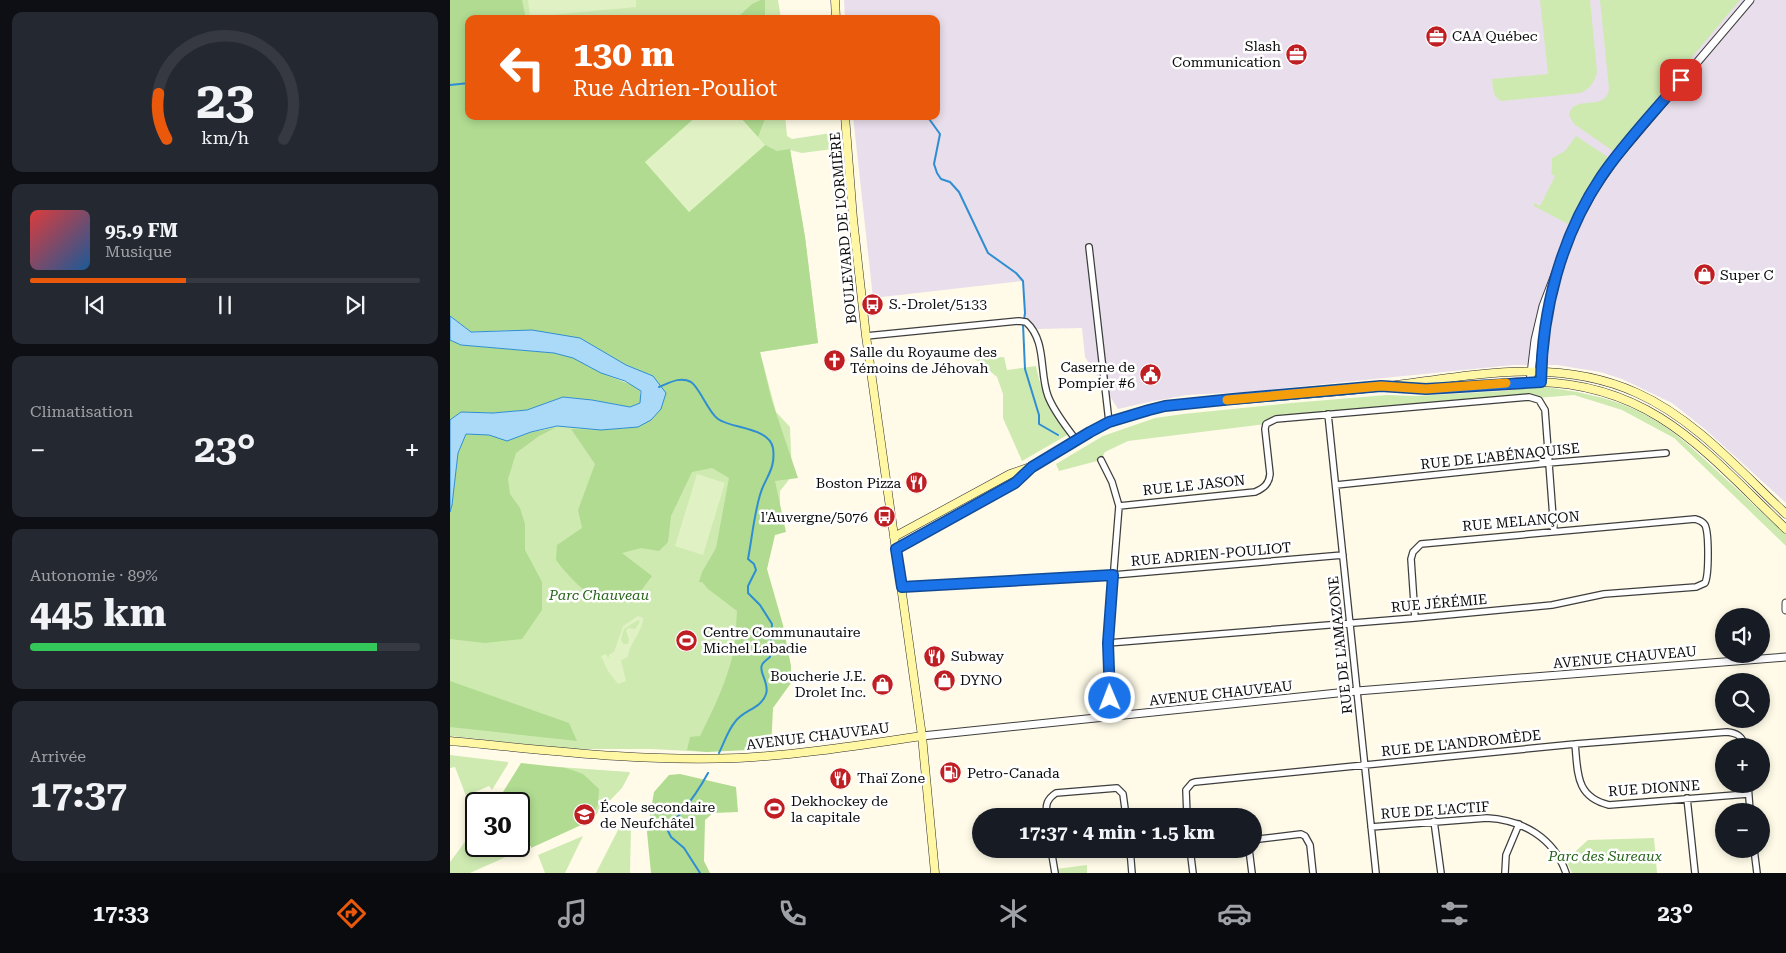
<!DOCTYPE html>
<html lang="fr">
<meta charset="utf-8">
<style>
:root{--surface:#171b24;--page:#242831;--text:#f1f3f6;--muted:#9ea1a6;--line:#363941;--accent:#ea580c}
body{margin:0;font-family:"Roboto Serif",serif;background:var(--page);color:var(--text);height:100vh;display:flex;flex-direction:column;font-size:19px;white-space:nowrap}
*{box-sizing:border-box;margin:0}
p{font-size:16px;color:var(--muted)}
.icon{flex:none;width:28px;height:28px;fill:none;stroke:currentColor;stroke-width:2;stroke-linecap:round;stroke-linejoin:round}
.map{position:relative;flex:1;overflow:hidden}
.drawer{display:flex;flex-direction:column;gap:12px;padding:12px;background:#0d0f14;width:450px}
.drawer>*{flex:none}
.guide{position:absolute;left:15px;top:15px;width:475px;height:105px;border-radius:10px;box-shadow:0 2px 8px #0003;background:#ea580c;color:#fff;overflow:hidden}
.controls{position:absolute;left:1265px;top:608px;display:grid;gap:10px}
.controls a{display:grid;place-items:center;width:55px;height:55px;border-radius:50%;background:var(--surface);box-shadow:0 2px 8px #0003;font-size:25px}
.speed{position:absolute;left:15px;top:792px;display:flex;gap:10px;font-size:25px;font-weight:700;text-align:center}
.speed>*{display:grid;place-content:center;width:65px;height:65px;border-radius:50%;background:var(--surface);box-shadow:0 2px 8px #0003;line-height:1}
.speed .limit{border:2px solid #111;border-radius:8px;background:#fff;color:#111}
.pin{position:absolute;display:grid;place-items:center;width:42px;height:42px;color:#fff;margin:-21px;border-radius:10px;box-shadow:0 2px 8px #0006}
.me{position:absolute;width:55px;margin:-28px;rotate:359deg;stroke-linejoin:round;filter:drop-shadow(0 0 4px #0008)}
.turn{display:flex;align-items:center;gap:18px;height:105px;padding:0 25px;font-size:22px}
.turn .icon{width:65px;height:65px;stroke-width:2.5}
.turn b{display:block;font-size:35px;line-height:42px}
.big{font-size:38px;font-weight:700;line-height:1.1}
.drawer .tile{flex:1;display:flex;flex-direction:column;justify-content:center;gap:8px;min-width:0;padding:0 18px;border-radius:10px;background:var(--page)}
.drawer .dial{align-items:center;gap:0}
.dial svg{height:130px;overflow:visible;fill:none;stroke:var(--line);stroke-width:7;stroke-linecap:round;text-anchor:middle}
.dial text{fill:var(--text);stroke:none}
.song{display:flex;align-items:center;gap:15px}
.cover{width:60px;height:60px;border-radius:8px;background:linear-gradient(135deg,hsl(0 70% 55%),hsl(210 70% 35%))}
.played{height:5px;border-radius:2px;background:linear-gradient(90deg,var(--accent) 40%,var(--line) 40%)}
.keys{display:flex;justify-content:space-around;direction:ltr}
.heat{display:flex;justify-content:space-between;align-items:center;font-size:28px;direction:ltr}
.charge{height:8px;border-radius:4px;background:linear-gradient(90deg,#34c759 89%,var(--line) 0)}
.trip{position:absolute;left:522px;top:808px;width:290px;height:50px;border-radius:25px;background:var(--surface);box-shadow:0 2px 8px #0003;font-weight:700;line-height:50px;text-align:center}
.dock{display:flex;height:80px;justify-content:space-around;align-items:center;background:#090b0e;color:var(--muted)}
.dock .icon{width:35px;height:35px}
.dock .active{color:var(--accent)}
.dock b{font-size:22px;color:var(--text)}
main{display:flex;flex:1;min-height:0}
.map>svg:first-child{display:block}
</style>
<main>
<section class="drawer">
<div class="tile dial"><svg viewBox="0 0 100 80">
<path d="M14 69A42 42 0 1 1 86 69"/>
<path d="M14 69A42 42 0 0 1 9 41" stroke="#ea580c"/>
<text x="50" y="56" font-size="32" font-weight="700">23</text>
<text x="50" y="72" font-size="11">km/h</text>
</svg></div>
<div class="tile">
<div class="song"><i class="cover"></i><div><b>95.9 FM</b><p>Musique</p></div></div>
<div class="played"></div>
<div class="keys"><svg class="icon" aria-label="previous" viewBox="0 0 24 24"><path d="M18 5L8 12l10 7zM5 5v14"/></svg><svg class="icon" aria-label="pause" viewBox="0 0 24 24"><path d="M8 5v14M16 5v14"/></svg><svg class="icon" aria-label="next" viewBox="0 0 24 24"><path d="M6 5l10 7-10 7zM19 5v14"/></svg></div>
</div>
<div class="tile"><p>Climatisation</p>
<div class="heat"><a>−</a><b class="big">23°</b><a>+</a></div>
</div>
<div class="tile"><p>Autonomie · 89%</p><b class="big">445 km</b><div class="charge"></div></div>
<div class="tile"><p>Arrivée</p><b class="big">17:37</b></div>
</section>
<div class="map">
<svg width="1336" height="873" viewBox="0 0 1336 873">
<rect width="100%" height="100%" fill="#fffbe8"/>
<path fill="#e9deeb" d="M394,0H1336V503L1256,430L1222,403L1172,379L1150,372L1107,365H1063L794,392L737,395L699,402L668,409L635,357L632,328L588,329L576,322L573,281L423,298L403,116H486V19H395Z"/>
<path fill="#ceeab1" d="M0,0H328L331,19H19V116H335L337,136L342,139L388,132L390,148L352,153L340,150L355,237L368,343L310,352L326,412L340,427L342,476L330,491V517L324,530L310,605L257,752L201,749H121L0,736V512L57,441L107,426L151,430L216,393L0,316Z
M1090,0H1140L1147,72C1144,83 1140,89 1130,93L1051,101C1042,96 1043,88 1042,79L1098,74Z
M1150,0H1290L1163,151L1124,124L1119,115C1123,93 1156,113 1159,89Z
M1126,136L1158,157L1134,194L1118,224L1084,206V203L1090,206L1105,176L1101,174L1102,170V158L1115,151Z
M554,357L557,370L586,366C592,397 602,410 619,434L572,461L553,418V394L547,377L525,359Z
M1090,386C1123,391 1156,396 1186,410C1217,424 1241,447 1265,469C1289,491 1312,513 1336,534V546L1224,438L1172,410L1124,395L826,419L816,424L678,441L655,452L651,460L609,471L606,464L653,436L705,418L733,414L841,403L937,395L966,396L1054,391Z
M0,755L58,762V764L42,790L39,786L16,796L5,767L0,768Z
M95,766L179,772L180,773L172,788L140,821L148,805Z
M175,823L181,826L180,873H146L169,828Z
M26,827V846L60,852L58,856L20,873H0V862Z
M133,836L115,873H95L88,855Z
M1204,838L1207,873H1122L1116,860L1138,840Z
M637,865V873H608L606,869Z"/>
<path fill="#b0db90" d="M0,0H72L76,19H19V116H247L195,162L239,212L315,145L327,151L340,149L355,237L368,343L310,352L321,398L348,478L325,481L336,532L325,535L317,569L333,625L341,666V683L323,708L321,749L257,752L237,750L240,737L250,736C264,708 277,681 284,650C286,637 286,623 287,611L258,589L252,582H249L252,572L266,548L279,478L262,468L242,472L221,516L218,542L209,551L191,548L172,553L202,576L185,599C177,600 165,604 157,602C137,597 118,576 106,560L107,545L132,528L128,510L145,464L121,429L151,430L188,427L203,376L176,365L130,338L56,330L21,332L0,316Z
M311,0H315V19H249L289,16L302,4Z
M289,116H316L308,137Z
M0,340L11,345L104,353L123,358L151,373L190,388V403L180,407L142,400L113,397L77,410L43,413L11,412L0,420Z
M105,428L89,436L66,453L58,479L60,494L70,508L75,524V550L92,582V610L72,639L35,643L0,639V512L2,505L8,453L16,434L39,435L57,441L81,432Z
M0,681L119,723L127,741L0,727Z
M71,763L116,768L133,774L149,789L148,805L140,821L81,848V846L60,852L34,846H69V804H54L55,802L53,792Z
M230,774L286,787L288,812L263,813L255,820L254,861L260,873H201L197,832L204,792L219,775Z"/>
<path fill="#e0f1c3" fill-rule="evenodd" d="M78,0H186V7L80,17Z
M247,116H289L315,145L239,212L195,162Z
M247,474L275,483L253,555L225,546Z
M188,616L193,618C194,629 179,644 178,657L171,660L176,681L168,684L158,671L151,656L156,654L158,658L160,654L164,652L173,626ZM188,620L190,622L185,629L178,628L176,631L179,639L178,644H173L171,639L174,629Z"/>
<path fill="#abdaf8" stroke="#2f8ed2" d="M0,316L21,332L82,330L130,338L176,365L203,376L216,393L211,409L201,420L188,427L151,430L107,426L81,432L57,441L39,435L16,434L8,453L2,505L0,512V420L11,412L43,413L77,410L113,397L142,400L180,407L190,403L191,391L175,381L151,373L123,358L104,353L11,345L0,340Z"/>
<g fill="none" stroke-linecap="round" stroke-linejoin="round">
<path stroke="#2f8ed2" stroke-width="2" d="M347,19H354
M0,85L19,83
M477,116L490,134L484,164L487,173L491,179L500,182L509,192L538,253L566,273L573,281L575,313L574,320
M573,324L575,369L589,415V424L608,435
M209,387C219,383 230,376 241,382C250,388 258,412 268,419C282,429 319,427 323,448C326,470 315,477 310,495C304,515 302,538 298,559L304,564L306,570L298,586V593L310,605L322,624L320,657C318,659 313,662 312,665C308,671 320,684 316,694C311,709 293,710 285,722C278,730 274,743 269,753
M250,873L234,848L221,837L217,829C220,823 225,820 230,814C241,801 250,788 258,773"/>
<defs>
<path id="minor" d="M639,247L659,422
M416,336L569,321L576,322C597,341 589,372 598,396C604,412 616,426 626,440
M878,414L926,873
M651,460L662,482L669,506L658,643L660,717
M886,485L1098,463L1216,453
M669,506L805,492C814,488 819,484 820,474L815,429L816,424L826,419L1079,397L1089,400L1095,410L1104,531
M452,587L663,575L893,555
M658,643L965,618L1102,605L1154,594L1246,587L1255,583C1259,575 1259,533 1255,525C1253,522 1249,520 1245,519L971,544L963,552L961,559L965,618
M1125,744C1128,772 1125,797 1159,805L1298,794
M1298,784L1300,811
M1237,798L1245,873
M597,816C595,805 597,799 606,793L667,788L673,794L676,816
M737,816L736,790L742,783L745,782L1125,744L1277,732C1287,733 1292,736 1295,746
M984,821L991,873
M921,827L1037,818C1073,820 1104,838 1116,873
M804,841L809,839L851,834L855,836L860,845L863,873
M601,849L605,873
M680,849L682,873
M740,849L743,873
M799,849L802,873
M1304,849L1307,873
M1055,873L1056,855L1069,824"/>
<path id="tertiary" d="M1080,382L1085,340L1093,306L1122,230L1144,190L1166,158L1300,0
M1091,382L1092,347L1102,293
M1336,603V610
M472,736L907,691L1336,657"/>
<path id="secondary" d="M385,0L386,19
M395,116L403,219L416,336L472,736L485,873
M945,387C955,388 966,389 976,389C1012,389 1049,381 1086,382C1204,384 1257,454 1336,529
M444,537L560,474L580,467
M446,549L565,483L582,467L640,432L659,422L715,406C787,399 859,395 930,387C1017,377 1103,355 1187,393C1245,419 1290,471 1336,514
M0,741C96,750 191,762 288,758C349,755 411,745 472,736"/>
</defs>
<use href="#minor" stroke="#3e3e3e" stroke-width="8"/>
<use href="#tertiary" stroke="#3e3e3e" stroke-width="9"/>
<use href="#secondary" stroke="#2d2d2d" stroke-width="9"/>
<use href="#minor" stroke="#fff" stroke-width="5.5"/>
<use href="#tertiary" stroke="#fff" stroke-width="7"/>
<use href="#secondary" stroke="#fff7a3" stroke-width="8"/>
</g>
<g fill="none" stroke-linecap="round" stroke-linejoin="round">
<defs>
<path id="route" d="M660,698L658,643L663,575L452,587L446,549L565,483L582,467L640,432L659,422L699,410L715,406L783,399L931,386L976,389L1091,382C1092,310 1111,237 1151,177C1174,143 1204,112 1231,80"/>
</defs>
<use href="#route" stroke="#114b97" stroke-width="12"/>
<use href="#route" stroke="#1a73e8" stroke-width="9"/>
<path stroke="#f59e0b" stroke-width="9" d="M777,400L931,386L976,389L1056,383"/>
</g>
<defs>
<symbol id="office-disc" viewBox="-11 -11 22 22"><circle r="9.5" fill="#bf1e23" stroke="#fff"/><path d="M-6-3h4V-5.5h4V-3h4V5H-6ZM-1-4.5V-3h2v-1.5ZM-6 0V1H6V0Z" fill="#fff"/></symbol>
<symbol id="shop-disc" viewBox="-11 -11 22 22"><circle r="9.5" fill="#bf1e23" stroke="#fff"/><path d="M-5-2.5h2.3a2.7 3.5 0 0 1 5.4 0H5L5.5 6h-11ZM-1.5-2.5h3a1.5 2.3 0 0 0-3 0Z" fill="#fff"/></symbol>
<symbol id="bus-disc" viewBox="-11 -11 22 22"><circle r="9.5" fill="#bf1e23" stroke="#fff"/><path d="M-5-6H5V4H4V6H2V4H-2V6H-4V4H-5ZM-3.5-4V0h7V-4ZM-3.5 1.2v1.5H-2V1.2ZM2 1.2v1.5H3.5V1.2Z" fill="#fff"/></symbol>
<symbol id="church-disc" viewBox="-11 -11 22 22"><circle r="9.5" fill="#bf1e23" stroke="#fff"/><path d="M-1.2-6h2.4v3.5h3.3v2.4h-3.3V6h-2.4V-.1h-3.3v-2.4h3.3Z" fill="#fff"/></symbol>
<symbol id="civic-disc" viewBox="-11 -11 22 22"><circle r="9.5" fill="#bf1e23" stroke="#fff"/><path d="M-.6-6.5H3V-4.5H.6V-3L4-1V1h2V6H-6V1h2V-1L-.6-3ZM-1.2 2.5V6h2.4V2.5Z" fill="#fff"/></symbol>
<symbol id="restaurant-disc" viewBox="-11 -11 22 22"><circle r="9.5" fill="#bf1e23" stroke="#fff"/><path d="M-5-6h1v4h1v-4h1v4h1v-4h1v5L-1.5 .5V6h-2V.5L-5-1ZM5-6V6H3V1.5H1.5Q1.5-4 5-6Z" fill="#fff"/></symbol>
<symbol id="stadium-disc" viewBox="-11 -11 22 22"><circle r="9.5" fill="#bf1e23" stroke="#fff"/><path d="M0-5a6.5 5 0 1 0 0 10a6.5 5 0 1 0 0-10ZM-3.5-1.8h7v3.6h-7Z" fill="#fff"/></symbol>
<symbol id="fuel-disc" viewBox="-11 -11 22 22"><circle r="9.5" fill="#bf1e23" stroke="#fff"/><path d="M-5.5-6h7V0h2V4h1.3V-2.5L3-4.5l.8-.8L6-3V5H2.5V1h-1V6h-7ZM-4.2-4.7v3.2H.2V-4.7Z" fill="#fff"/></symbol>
<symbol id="school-disc" viewBox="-11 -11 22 22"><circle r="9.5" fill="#bf1e23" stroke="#fff"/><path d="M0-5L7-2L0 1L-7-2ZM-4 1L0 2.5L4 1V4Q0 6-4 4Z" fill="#fff"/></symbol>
</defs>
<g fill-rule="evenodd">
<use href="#office-disc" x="974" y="24" width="25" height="25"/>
<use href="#office-disc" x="834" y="42" width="25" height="25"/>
<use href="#shop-disc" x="1242" y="262" width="25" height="25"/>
<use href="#bus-disc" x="410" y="292" width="25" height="25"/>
<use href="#church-disc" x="372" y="348" width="25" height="25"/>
<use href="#civic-disc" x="688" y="362" width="25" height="25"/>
<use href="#restaurant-disc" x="454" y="470" width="25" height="25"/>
<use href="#bus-disc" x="422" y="504" width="25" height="25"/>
<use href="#stadium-disc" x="224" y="628" width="25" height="25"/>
<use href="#restaurant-disc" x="472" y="644" width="25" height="25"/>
<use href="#shop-disc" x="482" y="668" width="25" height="25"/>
<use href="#shop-disc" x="420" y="672" width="25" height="25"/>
<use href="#fuel-disc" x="488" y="760" width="25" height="25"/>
<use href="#restaurant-disc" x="378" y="766" width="25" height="25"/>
<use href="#stadium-disc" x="312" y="796" width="25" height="25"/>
<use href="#school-disc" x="122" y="802" width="25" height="25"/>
</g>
<g text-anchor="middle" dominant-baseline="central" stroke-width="5" stroke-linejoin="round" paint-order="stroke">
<g font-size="14" fill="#0b0b0b" stroke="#fff" text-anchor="start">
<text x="1002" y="36">CAA Québec</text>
<text x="831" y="46" text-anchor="end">Slash<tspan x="831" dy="16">Communication</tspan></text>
<text x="1270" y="275">Super C</text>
<text x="439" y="304">S.-Drolet/5133</text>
<text x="400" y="352">Salle du Royaume des<tspan x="400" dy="16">Témoins de Jéhovah</tspan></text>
<text x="685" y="367" text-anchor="end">Caserne de<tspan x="685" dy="16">Pompier #6</tspan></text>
<text x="451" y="483" text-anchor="end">Boston Pizza</text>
<text x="418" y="517" text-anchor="end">l'Auvergne/5076</text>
<text x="253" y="632">Centre Communautaire<tspan x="253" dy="16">Michel Labadie</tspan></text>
<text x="501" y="656">Subway</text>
<text x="416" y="676" text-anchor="end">Boucherie J.E.<tspan x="416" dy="16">Drolet Inc.</tspan></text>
<text x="510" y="680">DYNO</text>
<text x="517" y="773">Petro-Canada</text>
<text x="407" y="778">Thaï Zone</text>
<text x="341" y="801">Dekhockey de<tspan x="341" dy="16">la capitale</tspan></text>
<text x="150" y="807">École secondaire<tspan x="150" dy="16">de Neufchâtel</tspan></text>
</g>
<g font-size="14" fill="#0b0b0b" stroke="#fff">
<text transform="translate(393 228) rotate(-95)">BOULEVARD DE L'ORMIÈRE</text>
<text transform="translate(1050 456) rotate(-6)">RUE DE L'ABÉNAQUISE</text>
<text transform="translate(744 485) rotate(-6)">RUE LE JASON</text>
<text transform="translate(1071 521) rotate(-5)">RUE MELANÇON</text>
<text transform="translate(761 554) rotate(-5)">RUE ADRIEN-POULIOT</text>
<text transform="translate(989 603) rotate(-5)">RUE JÉRÉMIE</text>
<text transform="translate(890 645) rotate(-96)">RUE DE L'AMAZONE</text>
<text transform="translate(1175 657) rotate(-5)">AVENUE CHAUVEAU</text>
<text transform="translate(771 693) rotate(-6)">AVENUE CHAUVEAU</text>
<text transform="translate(368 736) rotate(-7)">AVENUE CHAUVEAU</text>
<text transform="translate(1011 743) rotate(-6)">RUE DE L'ANDROMÈDE</text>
<text transform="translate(1204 788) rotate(-4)">RUE DIONNE</text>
<text transform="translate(985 810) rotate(-4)">RUE DE L'ACTIF</text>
</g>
<g font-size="14" font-style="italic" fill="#27641a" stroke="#fff">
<text x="149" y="595">Parc Chauveau</text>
<text x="1155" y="856">Parc des Sureaux</text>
</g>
</g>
</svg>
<div class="controls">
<a><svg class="icon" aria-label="sound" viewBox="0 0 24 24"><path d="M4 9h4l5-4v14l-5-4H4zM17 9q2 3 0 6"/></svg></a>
<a><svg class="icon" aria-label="search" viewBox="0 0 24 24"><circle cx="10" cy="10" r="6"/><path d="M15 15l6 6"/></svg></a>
<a>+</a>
<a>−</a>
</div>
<div class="speed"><div class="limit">30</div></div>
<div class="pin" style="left:1231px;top:80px;background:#d93025"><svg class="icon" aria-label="arrive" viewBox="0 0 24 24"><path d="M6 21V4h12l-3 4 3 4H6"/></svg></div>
<svg class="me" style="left:660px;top:698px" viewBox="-20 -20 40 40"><circle r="17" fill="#1a73e8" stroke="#fff" stroke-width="3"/><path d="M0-11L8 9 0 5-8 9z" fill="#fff"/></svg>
<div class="trip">17:37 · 4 min · 1.5 km</div>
<div class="guide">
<div class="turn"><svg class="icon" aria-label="left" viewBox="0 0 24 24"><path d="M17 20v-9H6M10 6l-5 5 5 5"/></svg><div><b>130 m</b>Rue Adrien-Pouliot</div></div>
</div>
</div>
</main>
<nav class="dock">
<b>17:33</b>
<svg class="icon active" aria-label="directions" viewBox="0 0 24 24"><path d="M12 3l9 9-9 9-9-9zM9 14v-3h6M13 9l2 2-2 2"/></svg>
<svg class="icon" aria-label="music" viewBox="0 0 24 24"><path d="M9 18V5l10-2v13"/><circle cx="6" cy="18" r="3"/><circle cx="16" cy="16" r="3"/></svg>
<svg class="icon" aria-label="phone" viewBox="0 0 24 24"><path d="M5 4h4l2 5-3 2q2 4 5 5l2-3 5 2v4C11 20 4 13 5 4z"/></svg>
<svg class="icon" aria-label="climate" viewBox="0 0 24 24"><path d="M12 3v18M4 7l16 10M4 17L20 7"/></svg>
<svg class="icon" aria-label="car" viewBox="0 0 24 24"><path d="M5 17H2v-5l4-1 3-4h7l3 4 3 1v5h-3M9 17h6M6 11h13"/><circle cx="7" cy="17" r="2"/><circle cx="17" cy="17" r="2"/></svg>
<svg class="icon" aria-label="filters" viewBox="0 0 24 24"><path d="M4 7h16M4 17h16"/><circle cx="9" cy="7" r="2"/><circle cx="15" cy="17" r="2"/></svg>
<b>23°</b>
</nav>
